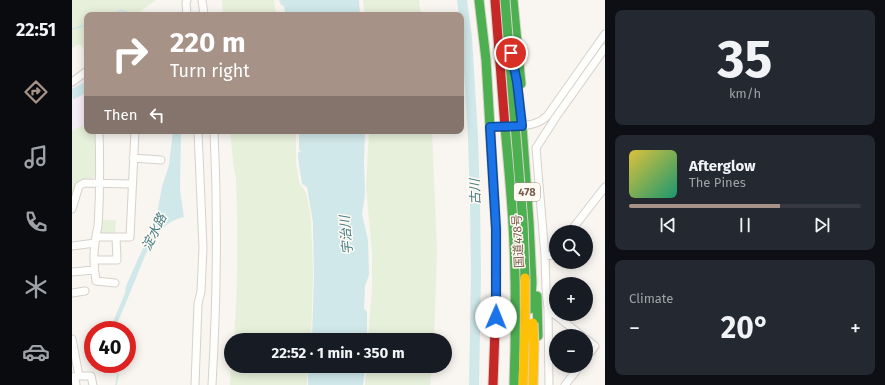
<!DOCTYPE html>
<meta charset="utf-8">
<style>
:root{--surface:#171b24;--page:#242831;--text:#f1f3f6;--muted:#9ea1a6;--line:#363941;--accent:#a69286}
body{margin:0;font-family:"Fira Sans","Noto Sans JP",sans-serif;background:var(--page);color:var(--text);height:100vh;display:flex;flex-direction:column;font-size:15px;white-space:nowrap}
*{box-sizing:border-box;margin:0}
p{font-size:13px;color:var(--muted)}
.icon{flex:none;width:22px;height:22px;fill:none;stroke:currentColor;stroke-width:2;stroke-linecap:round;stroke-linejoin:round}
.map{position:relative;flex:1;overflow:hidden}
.drawer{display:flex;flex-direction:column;gap:10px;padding:10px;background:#0d0f14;width:280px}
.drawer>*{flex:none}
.guide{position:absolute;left:12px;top:12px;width:380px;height:122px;border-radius:8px;box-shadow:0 2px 10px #0003;background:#a69286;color:#fff;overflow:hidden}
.fabs{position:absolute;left:477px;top:225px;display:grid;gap:8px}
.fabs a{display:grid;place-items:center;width:44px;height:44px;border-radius:50%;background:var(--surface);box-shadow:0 2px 10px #0003;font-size:20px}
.speed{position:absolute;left:12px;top:321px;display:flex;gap:8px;font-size:20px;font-weight:700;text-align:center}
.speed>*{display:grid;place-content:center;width:52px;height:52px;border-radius:50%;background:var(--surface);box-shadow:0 2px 10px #0003;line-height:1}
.speed .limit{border:6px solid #d22;background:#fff;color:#111}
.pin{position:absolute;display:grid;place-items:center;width:34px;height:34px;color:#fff;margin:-17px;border:2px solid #fff;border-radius:50%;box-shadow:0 1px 4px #0007}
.me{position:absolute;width:44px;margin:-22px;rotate:1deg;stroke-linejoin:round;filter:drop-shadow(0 0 3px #0008)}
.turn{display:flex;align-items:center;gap:14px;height:84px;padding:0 20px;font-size:18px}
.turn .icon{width:52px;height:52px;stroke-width:2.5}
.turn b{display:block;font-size:28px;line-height:34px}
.then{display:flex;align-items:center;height:38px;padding:0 20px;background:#0003;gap:8px;font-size:15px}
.big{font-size:30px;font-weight:700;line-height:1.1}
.drawer .widget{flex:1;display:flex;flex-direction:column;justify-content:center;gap:6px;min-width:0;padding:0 14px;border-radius:8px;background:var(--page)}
.drawer .dial{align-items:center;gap:0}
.dial b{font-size:52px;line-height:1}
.song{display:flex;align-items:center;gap:12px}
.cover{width:48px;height:48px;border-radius:6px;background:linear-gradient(135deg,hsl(50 70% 55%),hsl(160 70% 35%))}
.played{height:4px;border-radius:2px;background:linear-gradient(90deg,var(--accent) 65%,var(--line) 65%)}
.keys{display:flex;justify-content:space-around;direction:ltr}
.heat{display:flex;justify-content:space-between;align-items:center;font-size:22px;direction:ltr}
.trip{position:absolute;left:152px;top:333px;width:228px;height:40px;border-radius:20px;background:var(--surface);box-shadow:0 2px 10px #0003;font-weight:700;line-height:40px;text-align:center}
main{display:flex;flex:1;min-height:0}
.dock{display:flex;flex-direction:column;width:72px;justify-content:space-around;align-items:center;background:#090b0e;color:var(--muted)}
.dock .icon{width:28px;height:28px}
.dock .current{color:var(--accent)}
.dock b{font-size:18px;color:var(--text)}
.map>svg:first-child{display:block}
</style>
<main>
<nav class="dock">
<b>22:51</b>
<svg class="icon current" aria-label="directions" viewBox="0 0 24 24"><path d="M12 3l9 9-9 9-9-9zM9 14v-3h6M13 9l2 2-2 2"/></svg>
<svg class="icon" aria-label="music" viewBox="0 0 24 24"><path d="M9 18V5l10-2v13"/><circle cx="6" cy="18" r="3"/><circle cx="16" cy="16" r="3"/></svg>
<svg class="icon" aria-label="phone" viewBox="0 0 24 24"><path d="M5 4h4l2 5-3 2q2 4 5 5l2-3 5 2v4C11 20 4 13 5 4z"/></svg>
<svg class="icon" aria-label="climate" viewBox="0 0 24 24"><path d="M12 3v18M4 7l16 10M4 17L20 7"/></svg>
<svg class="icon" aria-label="car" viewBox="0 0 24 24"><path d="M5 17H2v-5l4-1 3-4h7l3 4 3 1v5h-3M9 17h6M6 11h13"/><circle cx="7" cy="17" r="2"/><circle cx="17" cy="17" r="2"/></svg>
</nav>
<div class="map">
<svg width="533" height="385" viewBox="0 0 533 385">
<rect width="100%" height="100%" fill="#f9f5f0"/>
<path fill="#f6eef6" d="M14,77L15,78V131H25V174L20,181L11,180L0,199V85Z"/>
<path fill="#e7f0db" d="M0,0H84L63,15H15V49L13,50L7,44L0,48Z
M150,0H202L204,15H151Z
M291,0H347L349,15H293Z
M10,125L13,130L15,129V131H24V174L20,180C5,179 4,183 0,196V131Z
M158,131H224V163L227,182L234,193L237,206L239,221L241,273L239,340H162C166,286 166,231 164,177L162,169Z
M297,131H360L365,250L362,340H296L300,287V253L294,186Z
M29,220H44L43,235H31L28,233Z
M159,366H235V385H158V375Z
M295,366H360L358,385H293Z"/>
<path fill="#d0e8ea" d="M207,0H287L288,15H210L213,13L212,6L209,5Z
M14,81L15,82V92L1,100L0,89Z
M101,131H109L108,191L112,217C82,223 72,259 62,283C56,298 50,312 44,326L45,330H39V327L53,293L54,286L84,219L90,187L97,165Z
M227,131H293L292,161L293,195L290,214L296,240L297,275L293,286L292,309L295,312V340H240L242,274L241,231V222L235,187L230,184C229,173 226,164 226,153L229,151L227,150Z
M236,366H293L291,385H236Z"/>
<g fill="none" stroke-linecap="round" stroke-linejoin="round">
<path stroke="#d0e8ea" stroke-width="1.5" d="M41,15L49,10L55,12
M0,29C5,28 10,26 15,25
M44,385L46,374"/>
<path stroke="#d0e8ea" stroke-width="10" d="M390,0L395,38L401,137L403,203L404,273L402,385"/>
<defs>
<path id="street" d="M115,0L114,3L115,15
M130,0L132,15
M0,82L15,71
M446,126C458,125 467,124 475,116L533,34
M27,131C28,163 28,194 26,226C25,232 23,238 23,244C21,256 22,269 24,281L43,283
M61,158L89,160
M0,209L7,186L12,183L60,184
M498,232L533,187
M25,237H58L63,131
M0,246L23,243
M473,256L481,255L484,251
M22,260H45L44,237
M0,272L22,270
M0,293L13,291
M476,309L510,336
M0,339L7,376L0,377
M514,339L523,346L514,358
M7,376H19L21,385
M3,377L4,385
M123,385L126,304L129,291L131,248L126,131
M140,385C145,300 146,216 142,131
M477,385L476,309L474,288L473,256L464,148L484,117L533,48
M493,385L508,366"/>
<path id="fast" d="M407,0L414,60L424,229V274
M441,0L449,84
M444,76L450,126L457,222L460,283L458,309
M465,296L466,336"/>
<path id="jam" d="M421,385L424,302V274"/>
</defs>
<use href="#street" stroke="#d7d1cb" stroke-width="9"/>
<use href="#fast" stroke="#d9d2cb" stroke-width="11"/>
<use href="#jam" stroke="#d9d2cb" stroke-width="11"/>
<use href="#street" stroke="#fefefd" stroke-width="7"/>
<use href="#fast" stroke="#4caf50" stroke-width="9"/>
<use href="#jam" stroke="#c62828" stroke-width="9"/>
<defs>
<path id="fast-bridge" d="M433,0L451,223L453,278
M433,127C436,159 439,192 441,224C444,278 444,331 442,385"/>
<path id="slow-bridge" d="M461,323L462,346L461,385
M451,385L453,324V278"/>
<path id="jam-bridge" d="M423,0L433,127"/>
</defs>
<use href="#fast-bridge" stroke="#dad1cc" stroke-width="11" stroke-linecap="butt"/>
<use href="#slow-bridge" stroke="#dad1cc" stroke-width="11" stroke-linecap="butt"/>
<use href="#jam-bridge" stroke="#dad1cc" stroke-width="11" stroke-linecap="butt"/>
<use href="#fast-bridge" stroke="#4caf50" stroke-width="9"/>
<use href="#slow-bridge" stroke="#ffc107" stroke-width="9"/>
<use href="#jam-bridge" stroke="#c62828" stroke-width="9"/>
</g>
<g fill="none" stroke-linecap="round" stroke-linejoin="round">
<defs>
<path id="route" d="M424,317V229L418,127L450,126L445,82L439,53"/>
</defs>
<use href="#route" stroke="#114b97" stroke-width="10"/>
<use href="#route" stroke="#1a73e8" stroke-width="7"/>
</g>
<g text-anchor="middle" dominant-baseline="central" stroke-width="3" stroke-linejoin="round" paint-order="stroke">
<rect fill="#fffaf3" stroke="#a28b7f" stroke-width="1" x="442" y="183" width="26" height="18" rx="3"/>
<g font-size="11" font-weight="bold" fill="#7a5c4d">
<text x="455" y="192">478</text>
</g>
<g font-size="12" fill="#7a5c4d" stroke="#fffaf3">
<text transform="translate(446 241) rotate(-93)">国道478号</text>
</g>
<g font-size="13" font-style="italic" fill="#437c86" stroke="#fffaf3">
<text transform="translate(403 192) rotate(-92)">古川</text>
<text transform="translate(82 232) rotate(-64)">淀水路</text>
<text transform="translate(274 235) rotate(-95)">宇治川</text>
</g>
</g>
</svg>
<div class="fabs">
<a><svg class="icon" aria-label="search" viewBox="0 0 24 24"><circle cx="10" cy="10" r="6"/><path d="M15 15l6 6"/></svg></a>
<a>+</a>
<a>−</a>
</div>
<div class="speed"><div class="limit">40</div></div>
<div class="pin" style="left:439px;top:53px;background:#d93025"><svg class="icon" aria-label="arrive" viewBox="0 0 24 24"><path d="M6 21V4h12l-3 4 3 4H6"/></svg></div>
<svg class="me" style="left:424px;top:317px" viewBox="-20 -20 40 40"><circle r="19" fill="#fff"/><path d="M0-13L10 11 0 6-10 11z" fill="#1a73e8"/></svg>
<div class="trip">22:52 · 1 min · 350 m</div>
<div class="guide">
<div class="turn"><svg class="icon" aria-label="right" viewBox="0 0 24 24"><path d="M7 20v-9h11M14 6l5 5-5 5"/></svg><div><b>220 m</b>Turn right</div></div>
<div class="then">Then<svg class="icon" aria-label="left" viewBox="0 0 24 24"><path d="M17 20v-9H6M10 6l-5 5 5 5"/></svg></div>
</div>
</div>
<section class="drawer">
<div class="widget dial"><b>35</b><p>km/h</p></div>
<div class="widget">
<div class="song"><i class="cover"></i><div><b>Afterglow</b><p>The Pines</p></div></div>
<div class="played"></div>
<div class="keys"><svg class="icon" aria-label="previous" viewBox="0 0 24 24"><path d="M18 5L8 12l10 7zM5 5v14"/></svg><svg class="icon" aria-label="pause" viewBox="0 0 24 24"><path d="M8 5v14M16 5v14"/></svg><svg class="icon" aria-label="next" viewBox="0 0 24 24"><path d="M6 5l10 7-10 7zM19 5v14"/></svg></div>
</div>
<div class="widget"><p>Climate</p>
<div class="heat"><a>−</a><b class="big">20°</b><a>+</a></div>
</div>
</section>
</main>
